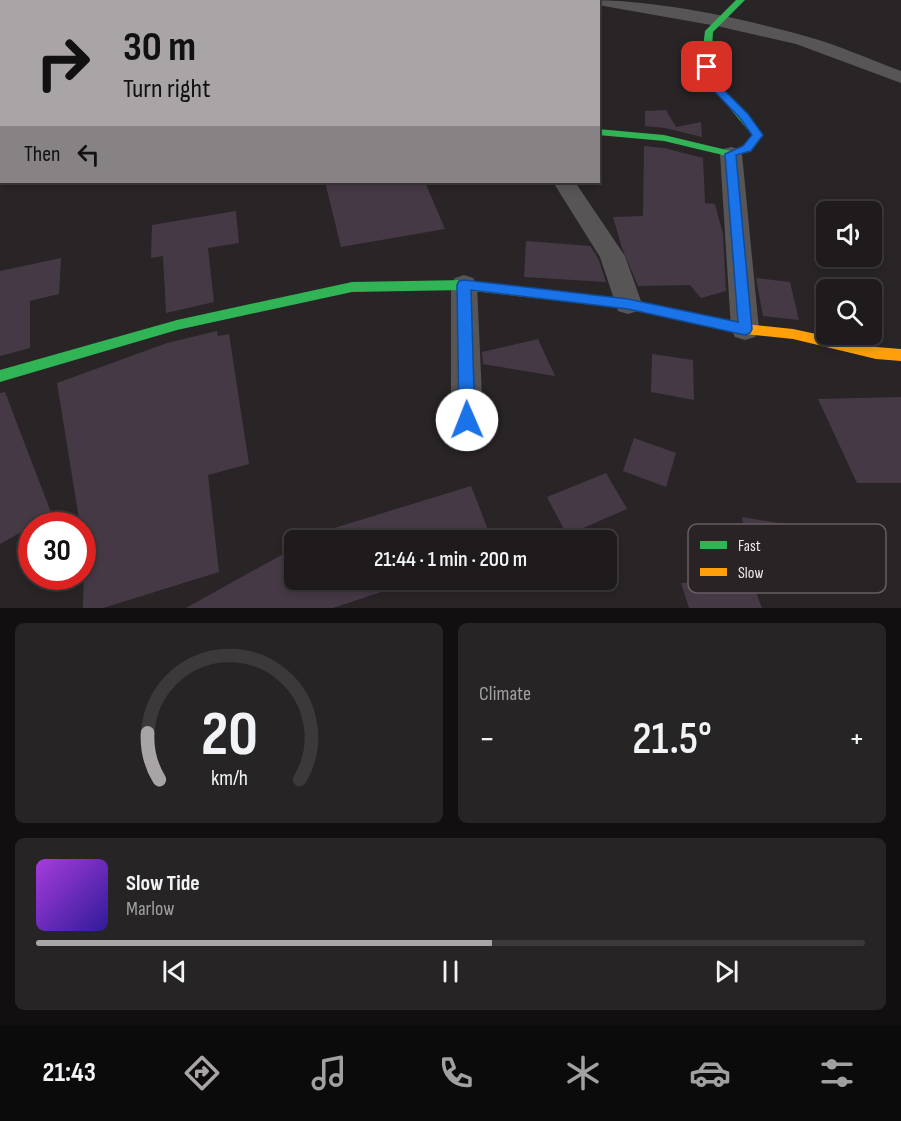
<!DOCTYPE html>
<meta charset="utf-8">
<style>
:root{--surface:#1f1b1c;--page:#272425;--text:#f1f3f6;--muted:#a1a1a3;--line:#3c393b;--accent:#a9a4a6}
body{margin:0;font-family:"Sofia Sans Condensed",sans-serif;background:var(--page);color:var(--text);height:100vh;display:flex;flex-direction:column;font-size:22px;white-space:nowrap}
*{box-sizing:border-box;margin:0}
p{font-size:20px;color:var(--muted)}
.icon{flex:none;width:33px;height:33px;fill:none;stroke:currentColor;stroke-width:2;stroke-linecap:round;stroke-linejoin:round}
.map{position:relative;height:608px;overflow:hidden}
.details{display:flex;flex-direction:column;gap:15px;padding:15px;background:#110f0f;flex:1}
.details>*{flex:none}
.hud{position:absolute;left:0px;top:0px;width:600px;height:183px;box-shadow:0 3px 9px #0003,0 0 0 2px var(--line);background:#a9a4a6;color:#111;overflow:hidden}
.buttons{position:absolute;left:816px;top:201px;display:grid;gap:12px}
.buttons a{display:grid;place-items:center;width:66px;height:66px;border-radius:9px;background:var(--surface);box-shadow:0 3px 9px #0003,0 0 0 2px var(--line);font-size:30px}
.speed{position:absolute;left:18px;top:512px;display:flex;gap:12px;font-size:30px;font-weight:700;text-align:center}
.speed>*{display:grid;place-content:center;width:78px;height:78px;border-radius:50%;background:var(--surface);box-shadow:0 3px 9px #0003,0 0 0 2px var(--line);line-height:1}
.speed .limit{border:9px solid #d22;background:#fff;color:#111}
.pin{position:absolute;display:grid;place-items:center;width:51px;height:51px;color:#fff;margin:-26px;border-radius:12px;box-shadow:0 3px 9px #0006}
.me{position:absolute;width:66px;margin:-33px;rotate:359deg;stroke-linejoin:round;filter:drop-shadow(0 0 4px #0008)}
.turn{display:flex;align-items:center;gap:21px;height:126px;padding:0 24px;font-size:27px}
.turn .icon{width:78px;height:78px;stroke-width:2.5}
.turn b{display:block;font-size:42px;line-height:51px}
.then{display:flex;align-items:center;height:57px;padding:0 24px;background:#0003;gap:12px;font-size:22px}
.big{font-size:45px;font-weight:600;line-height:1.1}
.details .tile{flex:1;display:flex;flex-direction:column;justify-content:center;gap:9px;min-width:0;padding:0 21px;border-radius:9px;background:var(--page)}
.details .dial{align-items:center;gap:0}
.dial svg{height:156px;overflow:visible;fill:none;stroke:var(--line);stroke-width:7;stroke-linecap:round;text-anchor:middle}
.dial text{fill:var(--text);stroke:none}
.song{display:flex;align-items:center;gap:18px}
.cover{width:72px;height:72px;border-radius:9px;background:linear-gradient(135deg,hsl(280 70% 55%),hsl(250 70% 35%))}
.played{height:6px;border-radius:3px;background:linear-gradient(90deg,var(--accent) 55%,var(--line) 55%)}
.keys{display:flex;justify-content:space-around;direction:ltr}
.heat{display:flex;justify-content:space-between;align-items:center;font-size:33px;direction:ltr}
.details .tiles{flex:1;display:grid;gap:15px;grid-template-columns:1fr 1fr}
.tile:last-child{grid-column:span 2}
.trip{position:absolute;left:284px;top:530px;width:333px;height:60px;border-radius:9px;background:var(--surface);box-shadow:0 3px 9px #0003,0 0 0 2px var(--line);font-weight:600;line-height:60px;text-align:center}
.tab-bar{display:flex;height:96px;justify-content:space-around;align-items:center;background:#0c0b0b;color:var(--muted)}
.tab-bar .icon{width:42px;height:42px}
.tab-bar .current{color:var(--accent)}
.tab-bar b{font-size:27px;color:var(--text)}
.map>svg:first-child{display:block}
</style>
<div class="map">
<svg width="901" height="608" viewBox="0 0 901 608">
<rect width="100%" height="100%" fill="#292426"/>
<path fill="#463946" d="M666,110L676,127L701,122L702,137L665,128L645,126V111Z
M644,146L664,148L703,158L705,203L715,204L723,234L726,291L701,298L690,285L638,286L622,248L613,217L643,216Z
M325,182H425L445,229L341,247Z
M236,211L239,243L208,248L214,302L166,313L163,256L151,258L152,225Z
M526,241L590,246L598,258L606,282L524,277Z
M61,258L59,294L30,301V348L0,356V271Z
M756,278L790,282L799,320L763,316Z
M217,331L218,336L229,334L249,464L208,475L219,572L103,608H83L84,565H86L82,525H80L57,383L167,343Z
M538,339L555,376L483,364L482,352Z
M652,354L693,360L694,400L651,392Z
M5,392L52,515L0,544V393Z
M901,397V483H857L818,399Z
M634,438L676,453L666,487L623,471Z
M606,473L627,509L567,535L547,497Z
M471,486L492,540H309L318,535V533Z
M742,517L820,530L827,567L747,553Z
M294,548V579H420L333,608H186Z
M750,577L762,608H689L681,583Z"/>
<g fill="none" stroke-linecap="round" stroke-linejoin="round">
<path fill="#575556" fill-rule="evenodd" d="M293,0H309V2H293Z
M587,0C657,0 737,17 805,36C838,45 869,59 901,71V83L796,44L717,26L598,5V2Z
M731,147L739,149L742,154L759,329L755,337L745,340L735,337L731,329L720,154L723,149Z
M553,182H575L625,256L642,304L638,311L628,314L618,311L600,257Z
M464,275L473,278L477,285L483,420L478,429L467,433L456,429L451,420V285L455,278Z"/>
<path fill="#30b455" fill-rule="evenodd" d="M736,0H745L713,32L711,64L720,85L763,135L751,151L731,157L664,141L598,135V129L664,135L731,151L743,147L752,135L713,88L701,64L705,31Z
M464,280L628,299L702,315L707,316L709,320L707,324L702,325L628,309L464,290L352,292L177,330L0,382V370L177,320L352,282Z"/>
<path fill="#ff9f0a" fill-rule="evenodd" d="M702,315L745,324L793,329L876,347L901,349V361L876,359L793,339L745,334L702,325L697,324L695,320L697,316Z"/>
</g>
<path fill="#1a73e8" stroke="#114b97" stroke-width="1.5" d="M703,65H710L723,89L748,114L763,135L751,151L736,155L752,329L750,333L745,335L628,309L471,290L475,420L473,424L467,426L462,424L459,420L457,285L459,281L464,280L628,299L738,322L725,154L743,146L752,135L740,118L716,93L702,67Z"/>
<rect x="688" y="524" width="198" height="69" rx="9" fill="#2a2326" stroke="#655e61" stroke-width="1.5"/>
<rect x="700" y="541" width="27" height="8" fill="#30b455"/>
<rect x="700" y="568" width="27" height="8" fill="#ff9f0a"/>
<g font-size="16" fill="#eee9eb">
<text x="738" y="551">Fast</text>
<text x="738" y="578">Slow</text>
</g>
</svg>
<div class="buttons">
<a><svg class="icon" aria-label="sound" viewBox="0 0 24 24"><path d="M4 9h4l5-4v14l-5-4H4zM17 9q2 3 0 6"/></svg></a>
<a><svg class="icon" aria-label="search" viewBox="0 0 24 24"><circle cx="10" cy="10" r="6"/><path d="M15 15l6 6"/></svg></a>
</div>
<div class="speed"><div class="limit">30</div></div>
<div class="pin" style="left:707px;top:67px;background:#d93025"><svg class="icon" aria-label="arrive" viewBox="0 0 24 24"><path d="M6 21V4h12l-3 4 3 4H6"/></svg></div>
<svg class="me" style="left:467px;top:420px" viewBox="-20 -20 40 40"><circle r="19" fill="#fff"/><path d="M0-13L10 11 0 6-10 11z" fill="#1a73e8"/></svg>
<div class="trip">21:44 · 1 min · 200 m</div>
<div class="hud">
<div class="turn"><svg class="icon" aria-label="right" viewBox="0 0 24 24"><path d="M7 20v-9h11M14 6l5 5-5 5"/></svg><div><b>30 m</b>Turn right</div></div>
<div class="then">Then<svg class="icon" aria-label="left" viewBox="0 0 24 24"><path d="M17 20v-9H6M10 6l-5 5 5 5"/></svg></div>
</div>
</div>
<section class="details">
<div class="tiles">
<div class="tile dial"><svg viewBox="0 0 100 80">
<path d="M14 69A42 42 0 1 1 86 69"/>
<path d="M14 69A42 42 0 0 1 8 45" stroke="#a9a4a6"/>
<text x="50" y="56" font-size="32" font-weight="700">20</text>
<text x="50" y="72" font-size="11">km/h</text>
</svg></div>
<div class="tile"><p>Climate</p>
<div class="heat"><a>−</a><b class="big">21.5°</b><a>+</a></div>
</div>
<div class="tile">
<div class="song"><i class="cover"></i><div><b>Slow Tide</b><p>Marlow</p></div></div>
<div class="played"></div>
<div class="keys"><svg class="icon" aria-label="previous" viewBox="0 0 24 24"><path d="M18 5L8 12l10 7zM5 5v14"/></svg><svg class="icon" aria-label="pause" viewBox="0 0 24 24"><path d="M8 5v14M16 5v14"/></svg><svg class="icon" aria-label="next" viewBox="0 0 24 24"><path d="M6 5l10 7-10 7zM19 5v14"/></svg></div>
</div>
</div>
</section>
<nav class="tab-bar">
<b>21:43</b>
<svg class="icon current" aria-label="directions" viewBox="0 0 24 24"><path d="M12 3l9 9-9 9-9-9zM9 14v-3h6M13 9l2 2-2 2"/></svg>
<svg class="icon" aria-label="music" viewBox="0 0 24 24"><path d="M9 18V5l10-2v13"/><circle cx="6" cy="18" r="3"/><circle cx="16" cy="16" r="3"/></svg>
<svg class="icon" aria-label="phone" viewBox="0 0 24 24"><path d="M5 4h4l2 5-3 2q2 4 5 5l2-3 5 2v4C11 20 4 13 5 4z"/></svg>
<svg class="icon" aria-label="climate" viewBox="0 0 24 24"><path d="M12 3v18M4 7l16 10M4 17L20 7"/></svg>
<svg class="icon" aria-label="car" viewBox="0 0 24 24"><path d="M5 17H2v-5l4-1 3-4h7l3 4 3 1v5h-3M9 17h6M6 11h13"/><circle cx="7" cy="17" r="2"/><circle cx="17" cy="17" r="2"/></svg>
<svg class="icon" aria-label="filters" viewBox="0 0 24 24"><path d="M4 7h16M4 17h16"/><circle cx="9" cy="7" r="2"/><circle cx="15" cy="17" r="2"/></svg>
</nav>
